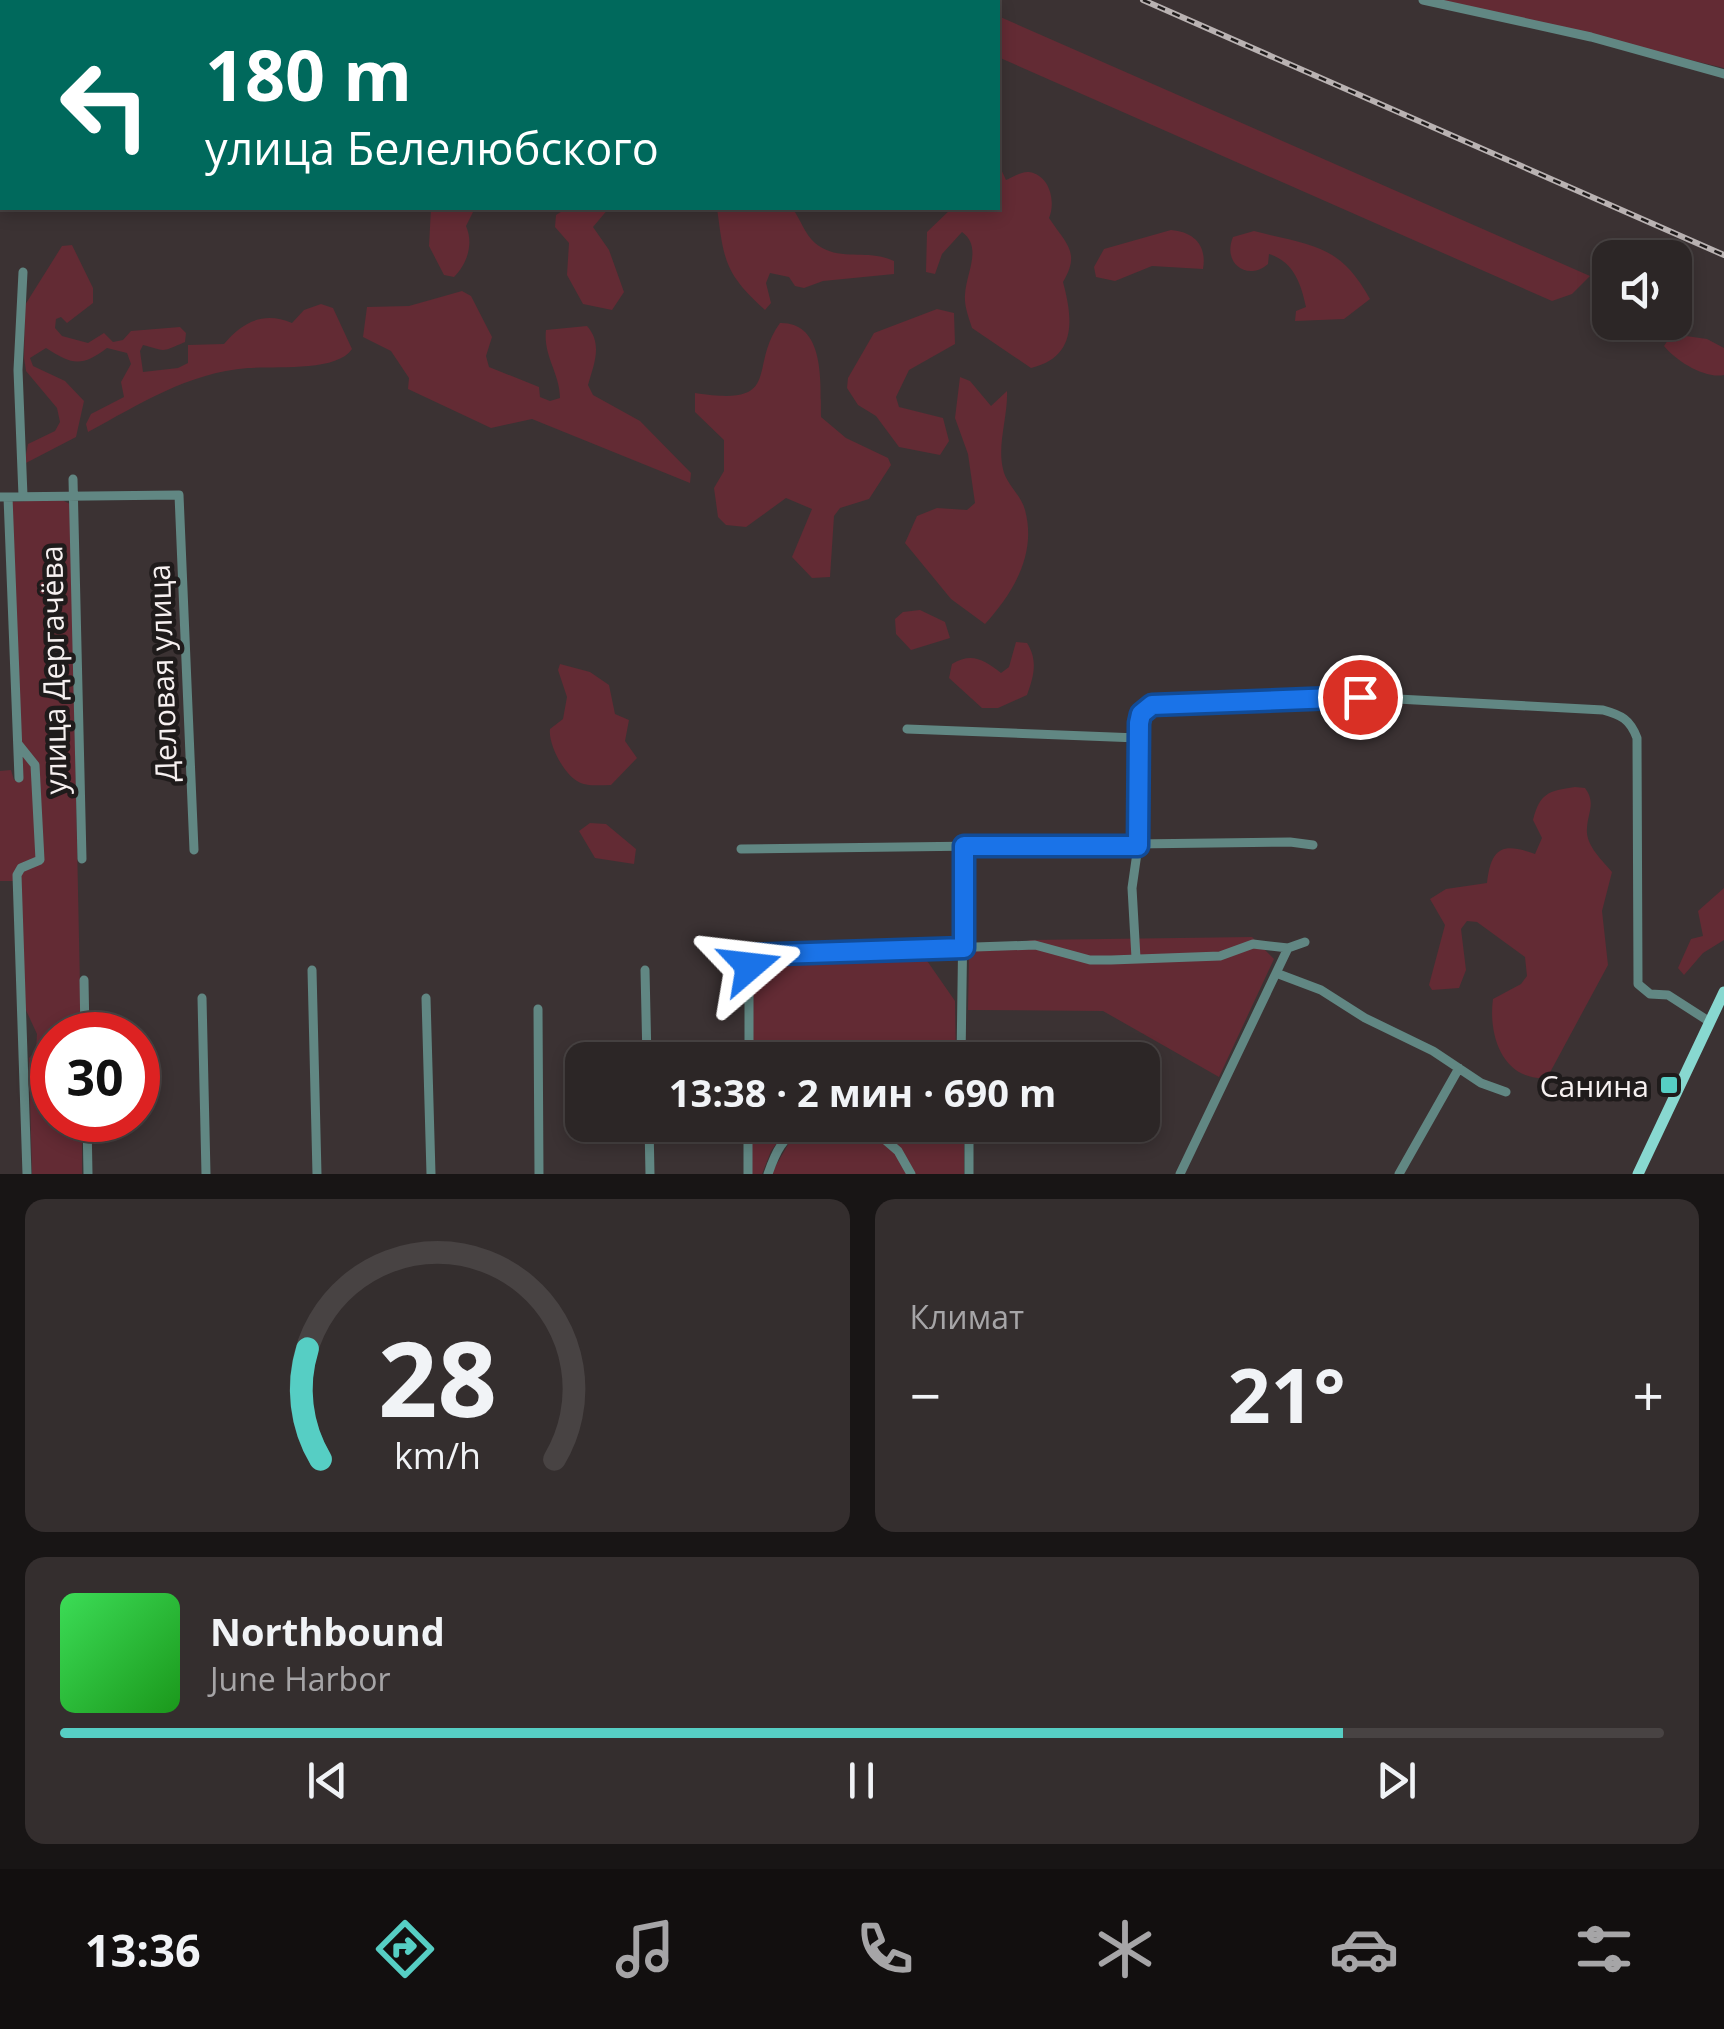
<!DOCTYPE html>
<html lang="ru">
<meta charset="utf-8">
<style>
:root{--surface:#2c2626;--page:#342e2e;--text:#f1f3f6;--muted:#a6a5a7;--line:#484343;--accent:#56cec4}
body{margin:0;font-family:"Open Sans",sans-serif;background:var(--page);color:var(--text);height:100vh;display:flex;flex-direction:column;font-size:38px;white-space:nowrap}
*{box-sizing:border-box;margin:0}
p{font-size:32px;color:var(--muted)}
.icon{flex:none;width:55px;height:55px;fill:none;stroke:currentColor;stroke-width:2;stroke-linecap:round;stroke-linejoin:round}
.map{position:relative;height:1174px;overflow:hidden}
.details{display:flex;flex-direction:column;gap:25px;padding:25px;background:#181515;flex:1}
.details>*{flex:none}
.banner{position:absolute;left:0px;top:0px;width:1000px;height:210px;box-shadow:0 5px 15px #0003,0 0 0 2px var(--line);background:#00695c;color:#fff;overflow:hidden}
.buttons{position:absolute;left:1592px;top:240px;display:grid;gap:20px}
.buttons a{display:grid;place-items:center;width:100px;height:100px;border-radius:20px;background:var(--surface);box-shadow:0 5px 15px #0003,0 0 0 2px var(--line);font-size:50px}
.speed{position:absolute;left:30px;top:1012px;display:flex;gap:20px;font-size:50px;font-weight:700;text-align:center}
.speed>*{display:grid;place-content:center;width:130px;height:130px;border-radius:50%;background:var(--surface);box-shadow:0 5px 15px #0003,0 0 0 2px var(--line);line-height:1}
.speed .limit{border:15px solid #d22;background:#fff;color:#111}
.pin{position:absolute;display:grid;place-items:center;width:85px;height:85px;color:#fff;margin:-42px;border:5px solid #fff;border-radius:50%;box-shadow:0 2px 10px #0007}
.me{position:absolute;width:110px;margin:-55px;rotate:73deg;stroke-linejoin:round;filter:drop-shadow(0 0 8px #0008)}
.turn{display:flex;align-items:center;gap:35px;height:210px;padding:0 40px;font-size:45px}
.turn .icon{width:130px;height:130px;stroke-width:2.5}
.turn b{display:block;font-size:70px;line-height:85px}
.big{font-size:75px;font-weight:700;line-height:1.1}
.details .card{flex:1;display:flex;flex-direction:column;justify-content:center;gap:15px;min-width:0;padding:0 35px;border-radius:20px;background:var(--page)}
.details .dial{align-items:center;gap:0}
.dial svg{height:260px;overflow:visible;fill:none;stroke:var(--line);stroke-width:7;stroke-linecap:round;text-anchor:middle}
.dial text{fill:var(--text);stroke:none}
.song{display:flex;align-items:center;gap:30px}
.cover{width:120px;height:120px;border-radius:15px;background:linear-gradient(135deg,hsl(130 70% 55%),hsl(120 70% 35%))}
.played{height:10px;border-radius:5px;background:linear-gradient(90deg,var(--accent) 80%,var(--line) 80%)}
.keys{display:flex;justify-content:space-around;direction:ltr}
.heat{display:flex;justify-content:space-between;align-items:center;font-size:55px;direction:ltr}
.details .tiles{flex:1;display:grid;gap:25px;grid-template-columns:1fr 1fr}
.card:last-child{grid-column:span 2}
.trip{position:absolute;left:565px;top:1042px;width:595px;height:100px;border-radius:20px;background:var(--surface);box-shadow:0 5px 15px #0003,0 0 0 2px var(--line);font-weight:700;line-height:100px;text-align:center}
.menu{display:flex;height:160px;justify-content:space-around;align-items:center;background:#120f0f;color:var(--muted)}
.menu .icon{width:70px;height:70px}
.menu .selected{color:var(--accent)}
.menu b{font-size:45px;color:var(--text)}
.map>svg:first-child{display:block}
</style>
<div class="map">
<svg width="1724" height="1174" viewBox="0 0 1724 1174">
<rect width="100%" height="100%" fill="#3b3233"/>
<path fill="#632b34" d="M1439,0H1724V68Z
M998,16L1590,276L1572,294L1552,301L998,57Z
M998,163L1006,180C1013,177 1022,171 1029,172C1050,175 1056,202 1049,218C1066,244 1081,252 1063,282C1073,319 1077,357 1031,368L972,328C969,318 964,306 965,295C966,273 983,247 962,232L942,254L935,274L926,272L927,232L952,208H998Z
M431,208H475L466,226C474,244 467,264 454,277L444,275L429,246Z
M567,208H609L593,227L609,250L624,292L612,310L583,304L567,275L569,243L555,227L556,215Z
M717,208H792C800,218 805,235 815,243C839,263 868,248 894,261V274L823,281L804,288L795,286L789,277L770,273L766,283L771,303L765,310C724,273 724,260 717,208Z
M1171,230C1195,232 1207,246 1203,269L1152,266L1115,281L1096,277L1094,267L1104,249Z
M1254,231C1312,246 1339,243 1370,299L1344,319L1295,321L1296,311L1306,307C1301,284 1294,262 1269,254L1268,264C1247,282 1222,263 1233,237Z
M72,245L93,288V303L67,323L61,317L56,319L55,328L62,336L88,343L104,333L113,342L123,340L131,331L180,327L186,333L185,342C160,353 166,351 143,345L140,351L143,372L178,368L188,363V345L224,344C242,322 264,311 292,323L304,310L321,304L333,308L352,349C337,372 275,366 248,368C187,373 140,404 88,432L86,424L91,414L124,397L121,382L131,364L127,353L107,348C82,367 72,365 46,348L30,358L33,366L65,381L84,401L76,437L24,464L28,444L55,431L60,422L57,408L26,371L24,358L25,305L62,246Z
M462,291L471,296L492,337L486,356L489,367L539,387L540,397L550,401L560,398C560,373 543,356 546,330L587,326C603,344 594,364 588,385L593,395L640,421L691,473L690,483L532,419L491,428L408,389L409,378L391,351L363,337L367,307L409,306Z
M937,309L954,313L955,344L909,370L896,397L899,407L943,418L949,441L940,455L899,447L876,416L858,405L847,388L848,378L874,333Z
M780,323C827,322 820,387 821,417L846,438L888,458L891,465L869,499L840,508L834,516L830,577L812,578L792,557L812,509L786,498L746,527L726,525L718,517L714,488L724,471V440L695,412V393C785,407 747,368 780,323Z
M1672,334L1707,339L1724,348V375C1705,379 1676,361 1664,346Z
M960,377L970,381L991,406L1007,391C1008,417 997,444 1003,469C1006,484 1021,495 1025,510C1037,554 1013,593 985,624L951,599L905,543L917,516L937,508L967,510L975,503L968,454L955,418Z
M60,499L70,504L81,1035H52V1120H82V1174H32L29,1058L36,1050L37,1034L25,1008L21,881H0V771L11,770L14,780L23,779L11,502Z
M920,610L945,622L950,638L911,650L896,634L895,619L903,612Z
M1016,642L1027,643C1038,660 1034,676 1027,695L998,708H982L949,678L952,664C972,652 984,660 1001,673L1009,667Z
M560,664L590,672L609,685L615,714L629,720L625,741L637,758L611,785C600,785 586,787 577,781C563,773 548,743 550,729L563,719L567,697L558,670Z
M1575,787L1585,788C1596,803 1588,812 1587,828C1585,845 1602,860 1612,872L1602,911L1608,965L1547,1078C1503,1081 1488,1036 1493,999L1521,984L1527,976L1525,957L1477,922L1467,921L1461,929L1466,970L1459,988L1432,990L1429,985L1445,925L1430,899L1446,889L1487,883C1491,848 1502,842 1535,854L1542,838L1533,820C1540,793 1548,791 1575,787Z
M590,823L606,824L636,849L634,864L595,858L579,831Z
M1724,888V940L1703,953L1684,975L1678,968L1691,939L1703,936L1698,911Z
M1252,937L1274,959L1219,1077L1103,1011L968,1010L969,955C981,945 1012,947 1030,940Z
M923,955L955,1001L956,1060H753V964L761,959Z
M752,1125H790L771,1151L762,1174H752Z
M820,1125H964V1174H771L793,1136Z"/>
<g fill="none" stroke-linecap="round" stroke-linejoin="round">
<path stroke="#618783" stroke-width="9" d="M1423,0L1591,37L1724,74
M73,479L82,859
M23,496L18,370L23,272
M0,497L179,495L194,850
M8,497L19,778
M907,729L1138,738
M19,745L35,765L40,860L21,868L17,875L27,1174
M741,849L1290,842L1313,845
M1136,958L1132,888L1138,846L1139,723L1146,708L1160,704L1360,697L1603,710C1621,715 1630,719 1637,738L1638,984L1650,994L1668,995L1710,1022
M312,970L317,1174
M645,970L647,1060
M1276,973L1321,990L1365,1018L1433,1051L1481,1083L1506,1092
M84,980L85,1035
M202,998L206,1174
M426,998L431,1174
M538,1009L539,1174
M749,1060V955L1035,945L1090,960H1111L1220,956L1253,944L1288,948L1305,942
M961,1060L964,846
M87,1120L88,1174
M649,1125L650,1174
M868,1125L898,1151L911,1174
M969,1125V1174
M748,1174V1125
M768,1174C776,1151 782,1138 804,1125
M1180,1174L1288,948
M1399,1174L1459,1068"/>
<path stroke="#88d8d0" stroke-width="11" d="M1638,1174L1724,992"/>
<defs>
<path id="rail" d="M1143,0L1724,255"/>
</defs>
<use href="#rail" stroke="#b9b2b2" stroke-width="6"/>
<use href="#rail" stroke="#1f1b1b" stroke-width="2.5" stroke-dasharray="8" stroke-linecap="butt"/>
</g>
<g fill="none" stroke-linecap="round" stroke-linejoin="round">
<defs>
<path id="route" d="M750,966L749,955L964,948V846H1138L1139,723L1141,714L1152,705L1360,697"/>
</defs>
<use href="#route" stroke="#114b97" stroke-width="25"/>
<use href="#route" stroke="#1a73e8" stroke-width="18"/>
</g>
<rect fill="#56cec4" stroke="#1f1b1b" stroke-width="4" x="1659" y="1075" width="20" height="20" rx="5"/>
<g text-anchor="middle" dominant-baseline="central" stroke-width="9" stroke-linejoin="round" paint-order="stroke">
<g font-size="30" fill="#f6f0f0" stroke="#1f1b1b">
<text transform="translate(53 670) rotate(-91)">улица Дергачёва</text>
<text transform="translate(162 673) rotate(-92)">Деловая улица</text>
</g>
<g font-size="30" fill="#f6f0f0" stroke="#1f1b1b" text-anchor="end">
<text x="1649" y="1085">Санина</text>
</g>
</g>
</svg>
<div class="buttons">
<a><svg class="icon" aria-label="sound" viewBox="0 0 24 24"><path d="M4 9h4l5-4v14l-5-4H4zM17 9q2 3 0 6"/></svg></a>
</div>
<div class="speed"><div class="limit">30</div></div>
<div class="pin" style="left:1360px;top:697px;background:#d93025"><svg class="icon" aria-label="arrive" viewBox="0 0 24 24"><path d="M6 21V4h12l-3 4 3 4H6"/></svg></div>
<svg class="me" style="left:750px;top:966px" viewBox="-20 -20 40 40"><path d="M0-17L14 15 0 8-14 15z" fill="#1a73e8" stroke="#fff" stroke-width="4"/></svg>
<div class="trip">13:38 · 2 мин · 690 m</div>
<div class="banner">
<div class="turn"><svg class="icon" aria-label="left" viewBox="0 0 24 24"><path d="M17 20v-9H6M10 6l-5 5 5 5"/></svg><div><b>180 m</b>улица Белелюбского</div></div>
</div>
</div>
<section class="details">
<div class="tiles">
<div class="card dial"><svg viewBox="0 0 100 80">
<path d="M14 69A42 42 0 1 1 86 69"/>
<path d="M14 69A42 42 0 0 1 10 35" stroke="#56cec4"/>
<text x="50" y="56" font-size="32" font-weight="700">28</text>
<text x="50" y="72" font-size="11">km/h</text>
</svg></div>
<div class="card"><p>Климат</p>
<div class="heat"><a>−</a><b class="big">21°</b><a>+</a></div>
</div>
<div class="card">
<div class="song"><i class="cover"></i><div><b>Northbound</b><p>June Harbor</p></div></div>
<div class="played"></div>
<div class="keys"><svg class="icon" aria-label="previous" viewBox="0 0 24 24"><path d="M18 5L8 12l10 7zM5 5v14"/></svg><svg class="icon" aria-label="pause" viewBox="0 0 24 24"><path d="M8 5v14M16 5v14"/></svg><svg class="icon" aria-label="next" viewBox="0 0 24 24"><path d="M6 5l10 7-10 7zM19 5v14"/></svg></div>
</div>
</div>
</section>
<nav class="menu">
<b>13:36</b>
<svg class="icon selected" aria-label="directions" viewBox="0 0 24 24"><path d="M12 3l9 9-9 9-9-9zM9 14v-3h6M13 9l2 2-2 2"/></svg>
<svg class="icon" aria-label="music" viewBox="0 0 24 24"><path d="M9 18V5l10-2v13"/><circle cx="6" cy="18" r="3"/><circle cx="16" cy="16" r="3"/></svg>
<svg class="icon" aria-label="phone" viewBox="0 0 24 24"><path d="M5 4h4l2 5-3 2q2 4 5 5l2-3 5 2v4C11 20 4 13 5 4z"/></svg>
<svg class="icon" aria-label="climate" viewBox="0 0 24 24"><path d="M12 3v18M4 7l16 10M4 17L20 7"/></svg>
<svg class="icon" aria-label="car" viewBox="0 0 24 24"><path d="M5 17H2v-5l4-1 3-4h7l3 4 3 1v5h-3M9 17h6M6 11h13"/><circle cx="7" cy="17" r="2"/><circle cx="17" cy="17" r="2"/></svg>
<svg class="icon" aria-label="filters" viewBox="0 0 24 24"><path d="M4 7h16M4 17h16"/><circle cx="9" cy="7" r="2"/><circle cx="15" cy="17" r="2"/></svg>
</nav>
